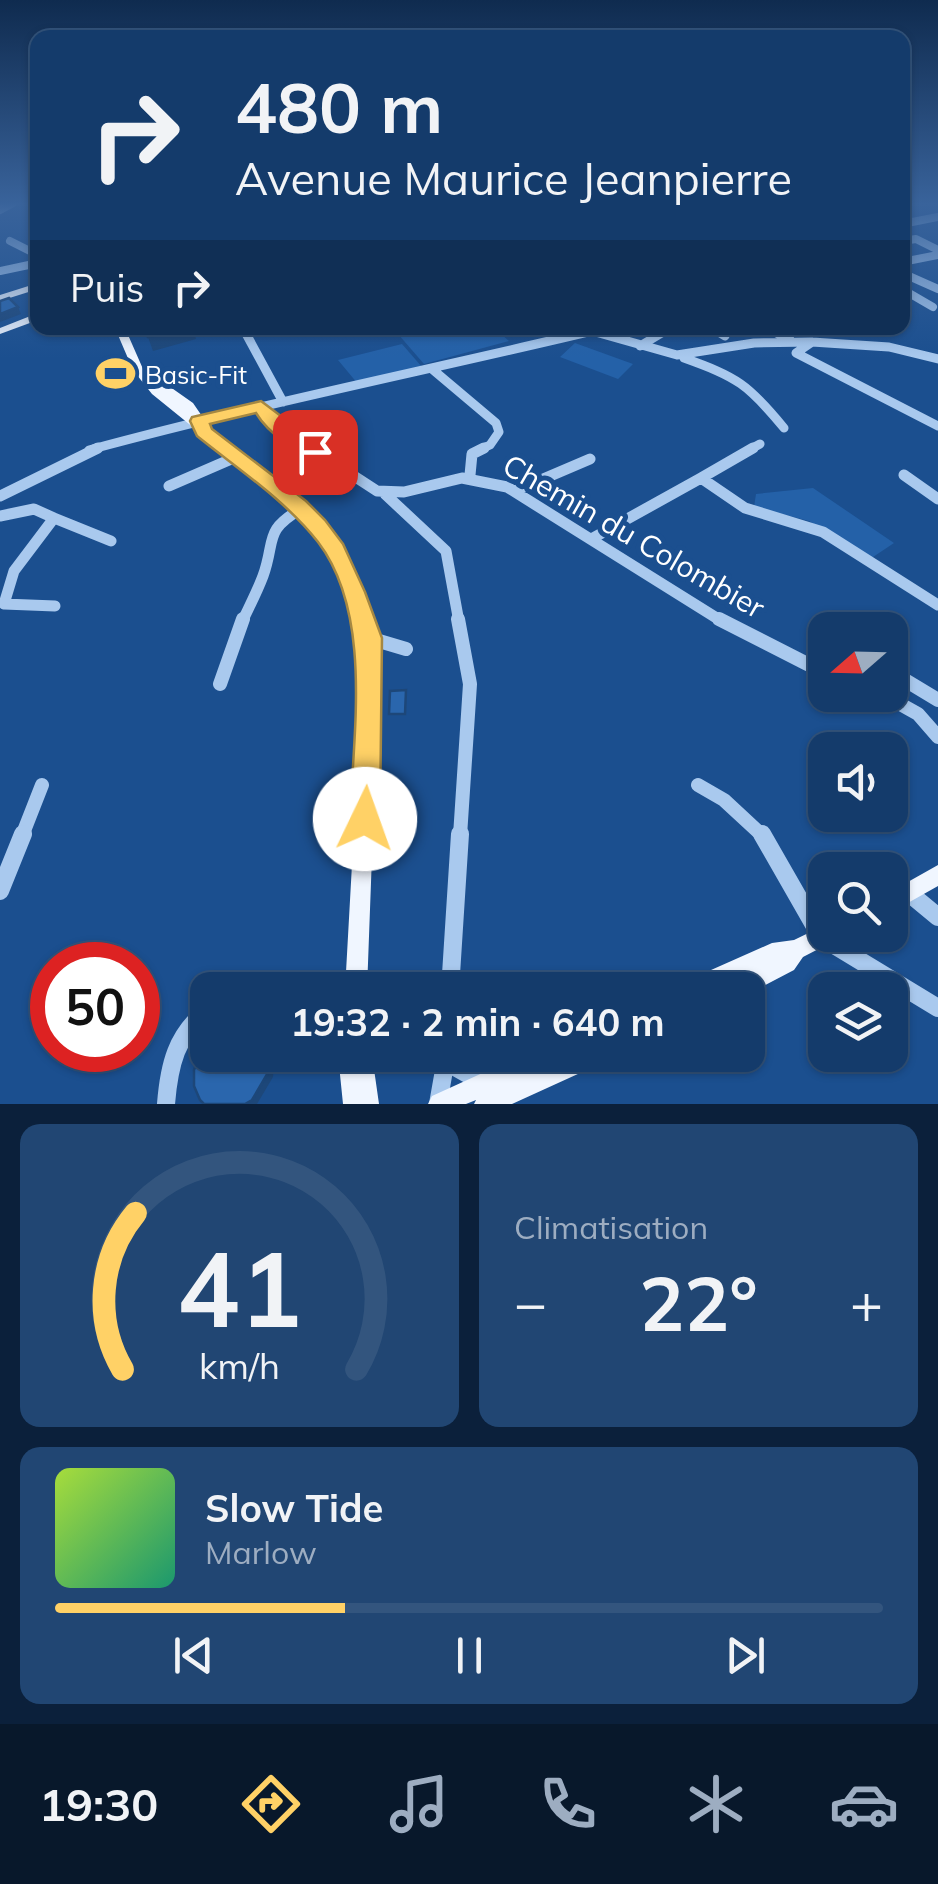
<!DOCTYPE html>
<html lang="fr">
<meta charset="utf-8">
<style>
:root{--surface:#143b6b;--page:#214673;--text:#f1f3f6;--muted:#9dadc1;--line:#33557e;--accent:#ffd166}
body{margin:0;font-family:Mulish,sans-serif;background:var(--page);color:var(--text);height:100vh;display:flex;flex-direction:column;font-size:38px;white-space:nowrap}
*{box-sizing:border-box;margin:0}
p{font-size:32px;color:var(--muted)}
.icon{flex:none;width:55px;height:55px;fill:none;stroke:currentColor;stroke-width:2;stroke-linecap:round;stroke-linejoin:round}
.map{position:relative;height:1104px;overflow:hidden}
.drawer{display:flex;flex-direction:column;gap:20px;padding:20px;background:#0b203b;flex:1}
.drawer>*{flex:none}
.top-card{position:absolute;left:30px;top:30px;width:880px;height:305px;border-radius:20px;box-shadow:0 2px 8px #0004,0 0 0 2px var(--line);background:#143b6b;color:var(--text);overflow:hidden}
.needle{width:65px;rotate:250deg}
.controls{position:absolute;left:808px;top:612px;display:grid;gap:20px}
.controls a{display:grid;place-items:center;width:100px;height:100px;border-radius:20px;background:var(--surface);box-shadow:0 2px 8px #0004,0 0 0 2px var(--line);font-size:50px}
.speed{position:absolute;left:30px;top:942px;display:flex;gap:20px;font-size:50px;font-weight:700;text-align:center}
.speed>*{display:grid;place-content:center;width:130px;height:130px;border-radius:50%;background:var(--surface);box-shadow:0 2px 8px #0004,0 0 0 2px var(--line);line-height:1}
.speed .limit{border:15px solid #d22;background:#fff;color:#111}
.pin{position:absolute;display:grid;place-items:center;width:85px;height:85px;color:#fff;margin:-42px;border-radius:20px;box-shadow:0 5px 15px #0006}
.me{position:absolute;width:110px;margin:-55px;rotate:3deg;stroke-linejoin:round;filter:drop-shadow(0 0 8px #0008)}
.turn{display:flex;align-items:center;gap:35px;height:210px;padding:0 40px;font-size:45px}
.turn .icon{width:130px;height:130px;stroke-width:2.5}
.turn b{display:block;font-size:70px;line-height:85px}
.then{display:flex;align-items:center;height:95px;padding:0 40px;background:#0003;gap:20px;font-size:38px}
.big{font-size:75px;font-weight:700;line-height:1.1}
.drawer .tile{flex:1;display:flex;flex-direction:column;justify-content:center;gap:15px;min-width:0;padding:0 35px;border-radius:20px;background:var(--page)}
.drawer .dial{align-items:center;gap:0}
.dial svg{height:260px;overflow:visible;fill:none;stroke:var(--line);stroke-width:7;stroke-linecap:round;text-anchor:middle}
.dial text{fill:var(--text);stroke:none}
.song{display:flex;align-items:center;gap:30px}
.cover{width:120px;height:120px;border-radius:15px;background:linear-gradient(135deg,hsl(80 70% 55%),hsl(160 70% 35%))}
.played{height:10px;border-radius:5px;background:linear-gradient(90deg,var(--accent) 35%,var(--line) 35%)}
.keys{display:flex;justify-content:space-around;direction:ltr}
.heat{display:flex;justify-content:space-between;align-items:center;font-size:55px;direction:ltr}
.drawer .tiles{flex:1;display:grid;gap:20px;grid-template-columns:1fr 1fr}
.tile:last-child{grid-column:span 2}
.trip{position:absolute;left:190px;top:972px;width:575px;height:100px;border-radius:20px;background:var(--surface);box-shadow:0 2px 8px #0004,0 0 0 2px var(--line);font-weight:700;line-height:100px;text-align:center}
.dock{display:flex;height:160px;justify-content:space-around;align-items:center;background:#08182b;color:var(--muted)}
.dock .icon{width:70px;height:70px}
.dock .selected{color:var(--accent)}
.dock b{font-size:45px;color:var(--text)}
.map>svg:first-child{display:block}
</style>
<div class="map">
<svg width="938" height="1104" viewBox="0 0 938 1104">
<rect width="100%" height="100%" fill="#1b4f8f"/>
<path fill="#2461a8" d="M424,328H494L509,341L424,364L398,334Z
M575,343L633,364L618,379L560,357Z
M402,344L422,367L358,384L338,360Z
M813,488L894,543L870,559L809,521L754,507L756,494Z"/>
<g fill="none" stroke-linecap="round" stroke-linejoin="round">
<path stroke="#a9c9ee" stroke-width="8" d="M0,210L13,203
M902,224L938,217
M10,241L38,255
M902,241L916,239L938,250
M902,262L938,255
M0,271L38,263
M902,273L938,289
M902,289L933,307"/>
<path stroke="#a9c9ee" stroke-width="9" d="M243,328L283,402
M712,328L725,336
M767,328L790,340
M592,331L677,355L754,343L812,342L889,347L938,359
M812,342L796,353L938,426
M640,346L670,328
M684,358C737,377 748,384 784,428
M432,369L496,423L499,432L490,445L479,450
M261,406L269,420L315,450
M89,450C255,405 424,371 592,331
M749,450L760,444"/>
<path stroke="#a9c9ee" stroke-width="11" d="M311,448L377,491L404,492L462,478L507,487L723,622
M470,475L472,454L484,448
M904,475L938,499
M701,478L753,448
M169,486L236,457
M515,491L590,459
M385,494L446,551L459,622
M0,496L98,448
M0,516L34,509L54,518L14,571L4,604L55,606
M54,518L111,541
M593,538L701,478L745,508L823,532L938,605
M242,622C249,607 257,592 263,576C276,540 263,531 301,509"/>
<path stroke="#a9c9ee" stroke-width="14" d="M458,619L470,684L460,836
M719,619L825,673
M369,638L406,649
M890,671L938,700
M220,684L243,619
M884,695L918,714L938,737
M698,785L724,800L763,836
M22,836L42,785"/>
<path stroke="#a9c9ee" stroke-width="18" d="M762,834L821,937L938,1008
M0,891L23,834
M909,893L938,917
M450,990L460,834
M446,1062L485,1084
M166,1104C169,1066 176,1034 208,1010
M438,1104L446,1059"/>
<path fill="#f0f6ff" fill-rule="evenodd" d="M38,283V289L0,301V295Z
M38,313V320L0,334V328Z
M115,328H125L143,369L157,386L162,383L166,384L193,403L206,422L204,424C236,450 271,474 302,502C346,541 378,608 379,667L367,990H345L363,667L361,639L353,602L337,568L318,538L294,509L152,394L133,370Z
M938,865V886L890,913V892Z
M825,925V935H835L832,942L803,957L794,970L748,994V990H721L723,987L716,990H681L684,982L772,943L794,940Z
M338,1055H372L379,1104H343Z
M522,1055H559L557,1060L568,1055H605L602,1063L512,1104H474L476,1100L466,1104H428L432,1096Z"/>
<path fill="#fff" fill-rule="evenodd" d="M0,203H8L0,207Z"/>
</g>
<path fill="#1d4779" d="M18,307L21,314L0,322V314Z
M185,328H193L196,339L153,351L148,337Z
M270,1055H272L274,1061L273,1077L257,1104H245Z"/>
<path fill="#2a66ad" stroke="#1d4779" stroke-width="2.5" d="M9,298L18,307L0,314V301Z
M151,328H185L148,337L143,330Z
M406,690L405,714H389L390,691Z
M208,1042V1055H270L269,1071L252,1100L245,1104H204L200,1100L194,1086V1070L203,1046Z"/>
<linearGradient id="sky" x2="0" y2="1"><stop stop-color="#0f2b4f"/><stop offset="0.57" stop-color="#39639b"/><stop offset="1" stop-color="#39639b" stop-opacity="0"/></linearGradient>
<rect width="938" height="358" fill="url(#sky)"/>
<path fill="#ffd166" stroke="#a68842" stroke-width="2.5" d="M261,401L322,447V456C301,460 266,430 256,413L210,424L212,429L306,501L325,520L343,544L365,592L382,638L380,819L376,829L365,833L354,829L350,819C353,734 373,614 318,542C285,500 238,469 197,436L190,421L192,417Z"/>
<defs>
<symbol id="stadium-bare" viewBox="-9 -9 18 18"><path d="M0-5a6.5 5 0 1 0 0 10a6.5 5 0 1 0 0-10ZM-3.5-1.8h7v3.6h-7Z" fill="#ffd166" stroke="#1b4f8f" stroke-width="2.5" paint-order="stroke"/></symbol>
</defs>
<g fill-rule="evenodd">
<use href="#stadium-bare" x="88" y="346" width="55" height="55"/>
</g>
<g text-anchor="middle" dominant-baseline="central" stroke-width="10" stroke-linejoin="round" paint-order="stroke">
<g font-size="25" fill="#fff" stroke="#1b4f8f" text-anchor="start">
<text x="145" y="374">Basic-Fit</text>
</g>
<g font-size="30" fill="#fff" stroke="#1b4f8f">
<text transform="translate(634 536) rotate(30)">Chemin du Colombier</text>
</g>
</g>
</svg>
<div class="controls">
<a><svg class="needle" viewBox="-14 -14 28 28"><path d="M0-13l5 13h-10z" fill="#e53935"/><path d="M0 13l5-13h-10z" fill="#9dadc1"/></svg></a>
<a><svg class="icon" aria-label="sound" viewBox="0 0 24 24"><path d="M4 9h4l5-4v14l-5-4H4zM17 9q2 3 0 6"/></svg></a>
<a><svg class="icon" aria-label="search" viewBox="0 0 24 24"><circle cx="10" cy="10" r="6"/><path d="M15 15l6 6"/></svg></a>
<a><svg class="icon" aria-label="layers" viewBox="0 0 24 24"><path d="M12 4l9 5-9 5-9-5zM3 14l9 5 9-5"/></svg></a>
</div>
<div class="speed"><div class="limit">50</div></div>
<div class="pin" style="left:315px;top:452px;background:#d93025"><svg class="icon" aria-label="arrive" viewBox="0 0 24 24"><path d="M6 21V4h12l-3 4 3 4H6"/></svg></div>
<svg class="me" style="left:365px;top:819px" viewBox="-20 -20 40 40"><circle r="19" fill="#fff"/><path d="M0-13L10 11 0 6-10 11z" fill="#ffd166"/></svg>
<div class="trip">19:32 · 2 min · 640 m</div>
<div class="top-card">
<div class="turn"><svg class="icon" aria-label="right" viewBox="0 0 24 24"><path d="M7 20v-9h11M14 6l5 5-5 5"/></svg><div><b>480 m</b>Avenue Maurice Jeanpierre</div></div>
<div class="then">Puis<svg class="icon" aria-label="right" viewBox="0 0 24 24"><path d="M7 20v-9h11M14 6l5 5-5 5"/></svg></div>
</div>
</div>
<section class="drawer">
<div class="tiles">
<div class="tile dial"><svg viewBox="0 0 100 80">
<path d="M14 69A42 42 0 1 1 86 69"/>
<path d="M14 69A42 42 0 0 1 18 21" stroke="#ffd166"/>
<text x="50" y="56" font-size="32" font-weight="700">41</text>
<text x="50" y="72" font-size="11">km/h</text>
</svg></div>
<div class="tile"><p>Climatisation</p>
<div class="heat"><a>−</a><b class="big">22°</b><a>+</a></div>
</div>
<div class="tile">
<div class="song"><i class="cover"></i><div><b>Slow Tide</b><p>Marlow</p></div></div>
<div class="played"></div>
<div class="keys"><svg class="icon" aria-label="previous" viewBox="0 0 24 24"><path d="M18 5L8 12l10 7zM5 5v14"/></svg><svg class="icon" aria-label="pause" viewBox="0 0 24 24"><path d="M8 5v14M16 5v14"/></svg><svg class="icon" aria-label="next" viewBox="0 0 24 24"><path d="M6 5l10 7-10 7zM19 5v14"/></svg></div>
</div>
</div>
</section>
<nav class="dock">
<b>19:30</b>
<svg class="icon selected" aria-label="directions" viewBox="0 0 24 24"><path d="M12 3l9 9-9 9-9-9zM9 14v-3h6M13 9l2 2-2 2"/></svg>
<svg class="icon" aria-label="music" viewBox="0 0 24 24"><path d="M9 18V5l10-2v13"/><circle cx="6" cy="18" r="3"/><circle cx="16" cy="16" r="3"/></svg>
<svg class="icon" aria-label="phone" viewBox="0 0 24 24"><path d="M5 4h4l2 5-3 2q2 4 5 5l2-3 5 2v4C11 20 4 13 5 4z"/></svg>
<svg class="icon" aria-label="climate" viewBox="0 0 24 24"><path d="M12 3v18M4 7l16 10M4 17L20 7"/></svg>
<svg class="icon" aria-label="car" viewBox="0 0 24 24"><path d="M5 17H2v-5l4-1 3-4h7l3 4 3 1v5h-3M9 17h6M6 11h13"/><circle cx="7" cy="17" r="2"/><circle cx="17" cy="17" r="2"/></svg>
</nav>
